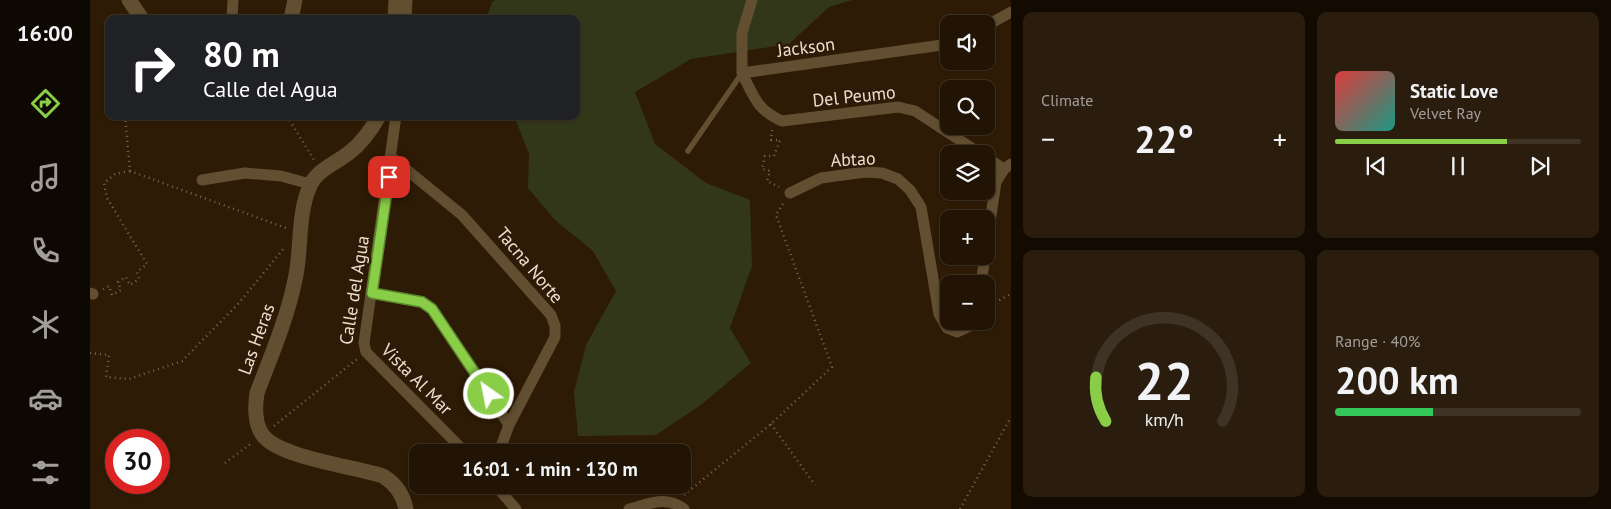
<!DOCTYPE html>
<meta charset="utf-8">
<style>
:root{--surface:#221404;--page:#2a1d0e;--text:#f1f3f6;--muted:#a29e9a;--line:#3f3326;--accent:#8ace47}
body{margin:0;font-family:"PT Sans",sans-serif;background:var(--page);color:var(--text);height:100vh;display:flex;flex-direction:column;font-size:19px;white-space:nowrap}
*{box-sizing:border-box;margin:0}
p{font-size:16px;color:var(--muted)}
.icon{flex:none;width:28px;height:28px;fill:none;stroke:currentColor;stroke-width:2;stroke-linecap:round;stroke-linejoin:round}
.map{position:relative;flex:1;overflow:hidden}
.side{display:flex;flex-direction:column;gap:12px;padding:12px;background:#130b02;width:600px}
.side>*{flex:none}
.banner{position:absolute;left:15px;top:15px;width:475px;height:105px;border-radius:10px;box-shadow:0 1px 4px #0004,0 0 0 1px var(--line);background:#202124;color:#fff;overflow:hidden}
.tools{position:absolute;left:850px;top:15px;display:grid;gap:10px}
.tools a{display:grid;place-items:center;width:55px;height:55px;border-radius:10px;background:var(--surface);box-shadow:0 1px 4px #0004,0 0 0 1px var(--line);font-size:25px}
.speed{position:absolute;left:15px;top:429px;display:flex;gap:10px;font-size:25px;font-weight:700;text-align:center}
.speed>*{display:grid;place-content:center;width:65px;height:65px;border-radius:50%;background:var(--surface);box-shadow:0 1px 4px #0004,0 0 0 1px var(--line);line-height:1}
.speed .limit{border:8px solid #d22;background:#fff;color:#111}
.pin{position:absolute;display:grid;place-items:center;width:42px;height:42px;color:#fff;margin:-21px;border-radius:10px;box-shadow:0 2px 8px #0006}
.me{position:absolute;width:55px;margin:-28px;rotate:327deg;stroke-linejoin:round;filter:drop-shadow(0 0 4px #0008)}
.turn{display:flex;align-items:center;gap:18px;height:105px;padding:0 15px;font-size:22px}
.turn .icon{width:65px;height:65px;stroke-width:2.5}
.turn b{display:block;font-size:35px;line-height:42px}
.big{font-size:38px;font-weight:800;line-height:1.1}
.side .tile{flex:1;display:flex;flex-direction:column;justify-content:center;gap:8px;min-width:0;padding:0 18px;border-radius:10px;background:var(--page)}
.side .dial{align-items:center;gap:0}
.dial svg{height:130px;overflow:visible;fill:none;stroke:var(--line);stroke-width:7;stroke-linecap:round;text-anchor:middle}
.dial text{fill:var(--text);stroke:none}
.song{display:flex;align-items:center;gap:15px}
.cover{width:60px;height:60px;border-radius:8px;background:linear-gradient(135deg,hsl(0 70% 55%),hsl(170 70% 35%))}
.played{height:5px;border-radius:2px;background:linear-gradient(90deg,var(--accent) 70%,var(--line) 70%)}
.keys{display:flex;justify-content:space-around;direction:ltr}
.heat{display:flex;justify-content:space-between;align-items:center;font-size:28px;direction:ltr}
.charge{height:8px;border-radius:4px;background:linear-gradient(90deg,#34c759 40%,var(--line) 0)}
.side .tiles{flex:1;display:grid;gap:12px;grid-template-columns:repeat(2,1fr)}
.trip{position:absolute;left:319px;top:444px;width:282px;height:50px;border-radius:10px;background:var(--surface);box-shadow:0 1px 4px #0004,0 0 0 1px var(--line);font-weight:800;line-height:50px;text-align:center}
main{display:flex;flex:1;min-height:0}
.tabs{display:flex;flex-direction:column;width:90px;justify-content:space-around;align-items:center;background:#0e0802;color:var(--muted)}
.tabs .icon{width:35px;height:35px}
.tabs .selected{color:var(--accent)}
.tabs b{font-size:22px;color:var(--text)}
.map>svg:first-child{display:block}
</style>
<main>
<nav class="tabs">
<b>16:00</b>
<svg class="icon selected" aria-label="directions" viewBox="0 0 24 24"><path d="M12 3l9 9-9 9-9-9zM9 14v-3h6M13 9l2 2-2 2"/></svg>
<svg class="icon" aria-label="music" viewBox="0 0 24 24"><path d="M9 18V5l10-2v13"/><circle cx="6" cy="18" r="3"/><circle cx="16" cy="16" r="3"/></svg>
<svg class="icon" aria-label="phone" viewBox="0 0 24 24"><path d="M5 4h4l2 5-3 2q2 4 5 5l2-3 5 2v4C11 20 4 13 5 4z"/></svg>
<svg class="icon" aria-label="climate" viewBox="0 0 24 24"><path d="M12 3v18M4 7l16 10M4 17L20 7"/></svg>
<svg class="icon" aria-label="car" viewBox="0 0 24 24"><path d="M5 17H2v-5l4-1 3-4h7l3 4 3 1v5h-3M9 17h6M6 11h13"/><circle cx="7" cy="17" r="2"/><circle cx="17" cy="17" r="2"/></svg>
<svg class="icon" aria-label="filters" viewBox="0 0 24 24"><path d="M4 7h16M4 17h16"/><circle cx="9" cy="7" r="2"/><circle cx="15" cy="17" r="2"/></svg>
</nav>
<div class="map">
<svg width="921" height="509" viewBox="0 0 921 509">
<rect width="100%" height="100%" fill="#2e1b05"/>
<path fill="#333719" d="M405,0H762L739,7L699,44L601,59L545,92L565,144L616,183L660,200L662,266L640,328L661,363L611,405L566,435L488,436L484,392L496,345L526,291L503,251L465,220L438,188L439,154L424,116H486V19H396L402,2Z"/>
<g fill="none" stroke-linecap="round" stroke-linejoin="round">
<path stroke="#786754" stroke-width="2.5" stroke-dasharray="1 4" stroke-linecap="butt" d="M27,19L26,16L32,13
M35,116L40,171L196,228
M197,116L224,160
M682,130L681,140H690L684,156H675L672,169L680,171L677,181L689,187
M13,289L19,286L22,295L31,290L28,282L36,277L40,285L49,279L47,272L57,264L17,198L14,183L25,174L40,171
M896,307L921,294
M0,353L19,355L16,377L39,379L92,361L149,303L194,248
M681,424L725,485
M184,426L267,359
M135,463L162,443
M594,495L681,424L742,367L686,215L694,202
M870,509L921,417"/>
<path stroke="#624e31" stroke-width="5.5" d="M598,151L652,73"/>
<path stroke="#624e31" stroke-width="11" d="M142,19L143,0
M316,19L317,0
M896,26L921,12
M652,73C664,97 667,110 692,121L808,107L825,111L891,154
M652,73L859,44
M652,73V33L662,0
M306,116L274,343L276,352L375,452
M301,157L372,215L461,315L465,326V337L419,425L409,452
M896,157L914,169L921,164
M112,180L155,173L191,176L220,184
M700,193L731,178L775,172L792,173L808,179L820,190L831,207L849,314L857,328L867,332L880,326L882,321
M896,249L906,182L914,169
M891,284L895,256
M0,293L3,294
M282,293L332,302L342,309L419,425
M405,485L426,509
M539,509C559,504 576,495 594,509"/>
<path stroke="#624e31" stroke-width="15" d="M39,0L52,19
M201,19L205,0
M305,19L306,0
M289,116C281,130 273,142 260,152C247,163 227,169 220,186C207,215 212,250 205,280C197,319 181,356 167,393C165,406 164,422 172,434C186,457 266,467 293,476C306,484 313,494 316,509"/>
</g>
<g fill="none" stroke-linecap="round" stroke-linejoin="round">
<defs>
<path id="route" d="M299,177L282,293L332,302L342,309L399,394"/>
</defs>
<use href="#route" stroke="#5a862e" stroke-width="12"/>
<use href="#route" stroke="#8ace47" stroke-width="9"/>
</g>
<g text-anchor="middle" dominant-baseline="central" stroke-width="5" stroke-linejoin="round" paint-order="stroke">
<g font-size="18" fill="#ecded1" stroke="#2e1b05">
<text transform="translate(716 47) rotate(-7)">Jackson</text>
<text transform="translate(764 96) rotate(-6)">Del Peumo</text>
<text transform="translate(763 159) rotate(-3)">Abtao</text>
<text transform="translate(440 265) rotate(50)">Tacna Norte</text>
<text transform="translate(264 290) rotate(-81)">Calle del Agua</text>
<text transform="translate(166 339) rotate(-70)">Las Heras</text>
<text transform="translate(327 379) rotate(45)">Vista Al Mar</text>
</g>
</g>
</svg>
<div class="tools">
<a><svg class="icon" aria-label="sound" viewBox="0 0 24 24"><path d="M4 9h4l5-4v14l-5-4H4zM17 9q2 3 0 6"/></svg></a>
<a><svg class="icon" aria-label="search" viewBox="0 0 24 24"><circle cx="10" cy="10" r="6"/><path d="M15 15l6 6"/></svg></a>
<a><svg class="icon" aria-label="layers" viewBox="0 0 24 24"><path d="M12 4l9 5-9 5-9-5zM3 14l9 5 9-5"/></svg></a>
<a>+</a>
<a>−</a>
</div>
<div class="speed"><div class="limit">30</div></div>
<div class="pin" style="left:299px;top:177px;background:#d93025"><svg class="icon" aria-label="arrive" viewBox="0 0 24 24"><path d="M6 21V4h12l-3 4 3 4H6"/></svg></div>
<svg class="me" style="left:399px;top:394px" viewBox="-20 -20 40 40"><circle r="17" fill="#8ace47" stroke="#fff" stroke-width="3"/><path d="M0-11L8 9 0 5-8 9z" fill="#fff"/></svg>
<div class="trip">16:01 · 1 min · 130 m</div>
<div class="banner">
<div class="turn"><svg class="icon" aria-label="right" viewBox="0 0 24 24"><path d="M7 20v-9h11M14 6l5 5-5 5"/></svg><div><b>80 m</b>Calle del Agua</div></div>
</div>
</div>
<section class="side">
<div class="tiles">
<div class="tile"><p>Climate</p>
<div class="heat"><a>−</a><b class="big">22°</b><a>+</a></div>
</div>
<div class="tile">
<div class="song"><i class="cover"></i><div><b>Static Love</b><p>Velvet Ray</p></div></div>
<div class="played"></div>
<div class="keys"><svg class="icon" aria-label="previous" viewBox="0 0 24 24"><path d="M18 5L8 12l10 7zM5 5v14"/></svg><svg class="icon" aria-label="pause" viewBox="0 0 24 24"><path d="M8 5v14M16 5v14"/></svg><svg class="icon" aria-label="next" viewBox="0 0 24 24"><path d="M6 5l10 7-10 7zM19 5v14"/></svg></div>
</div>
<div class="tile dial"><svg viewBox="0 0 100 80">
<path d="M14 69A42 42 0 1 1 86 69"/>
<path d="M14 69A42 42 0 0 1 8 42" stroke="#8ace47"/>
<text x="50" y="56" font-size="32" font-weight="700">22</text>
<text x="50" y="72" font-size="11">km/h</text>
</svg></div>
<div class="tile"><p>Range · 40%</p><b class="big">200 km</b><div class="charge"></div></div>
</div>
</section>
</main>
